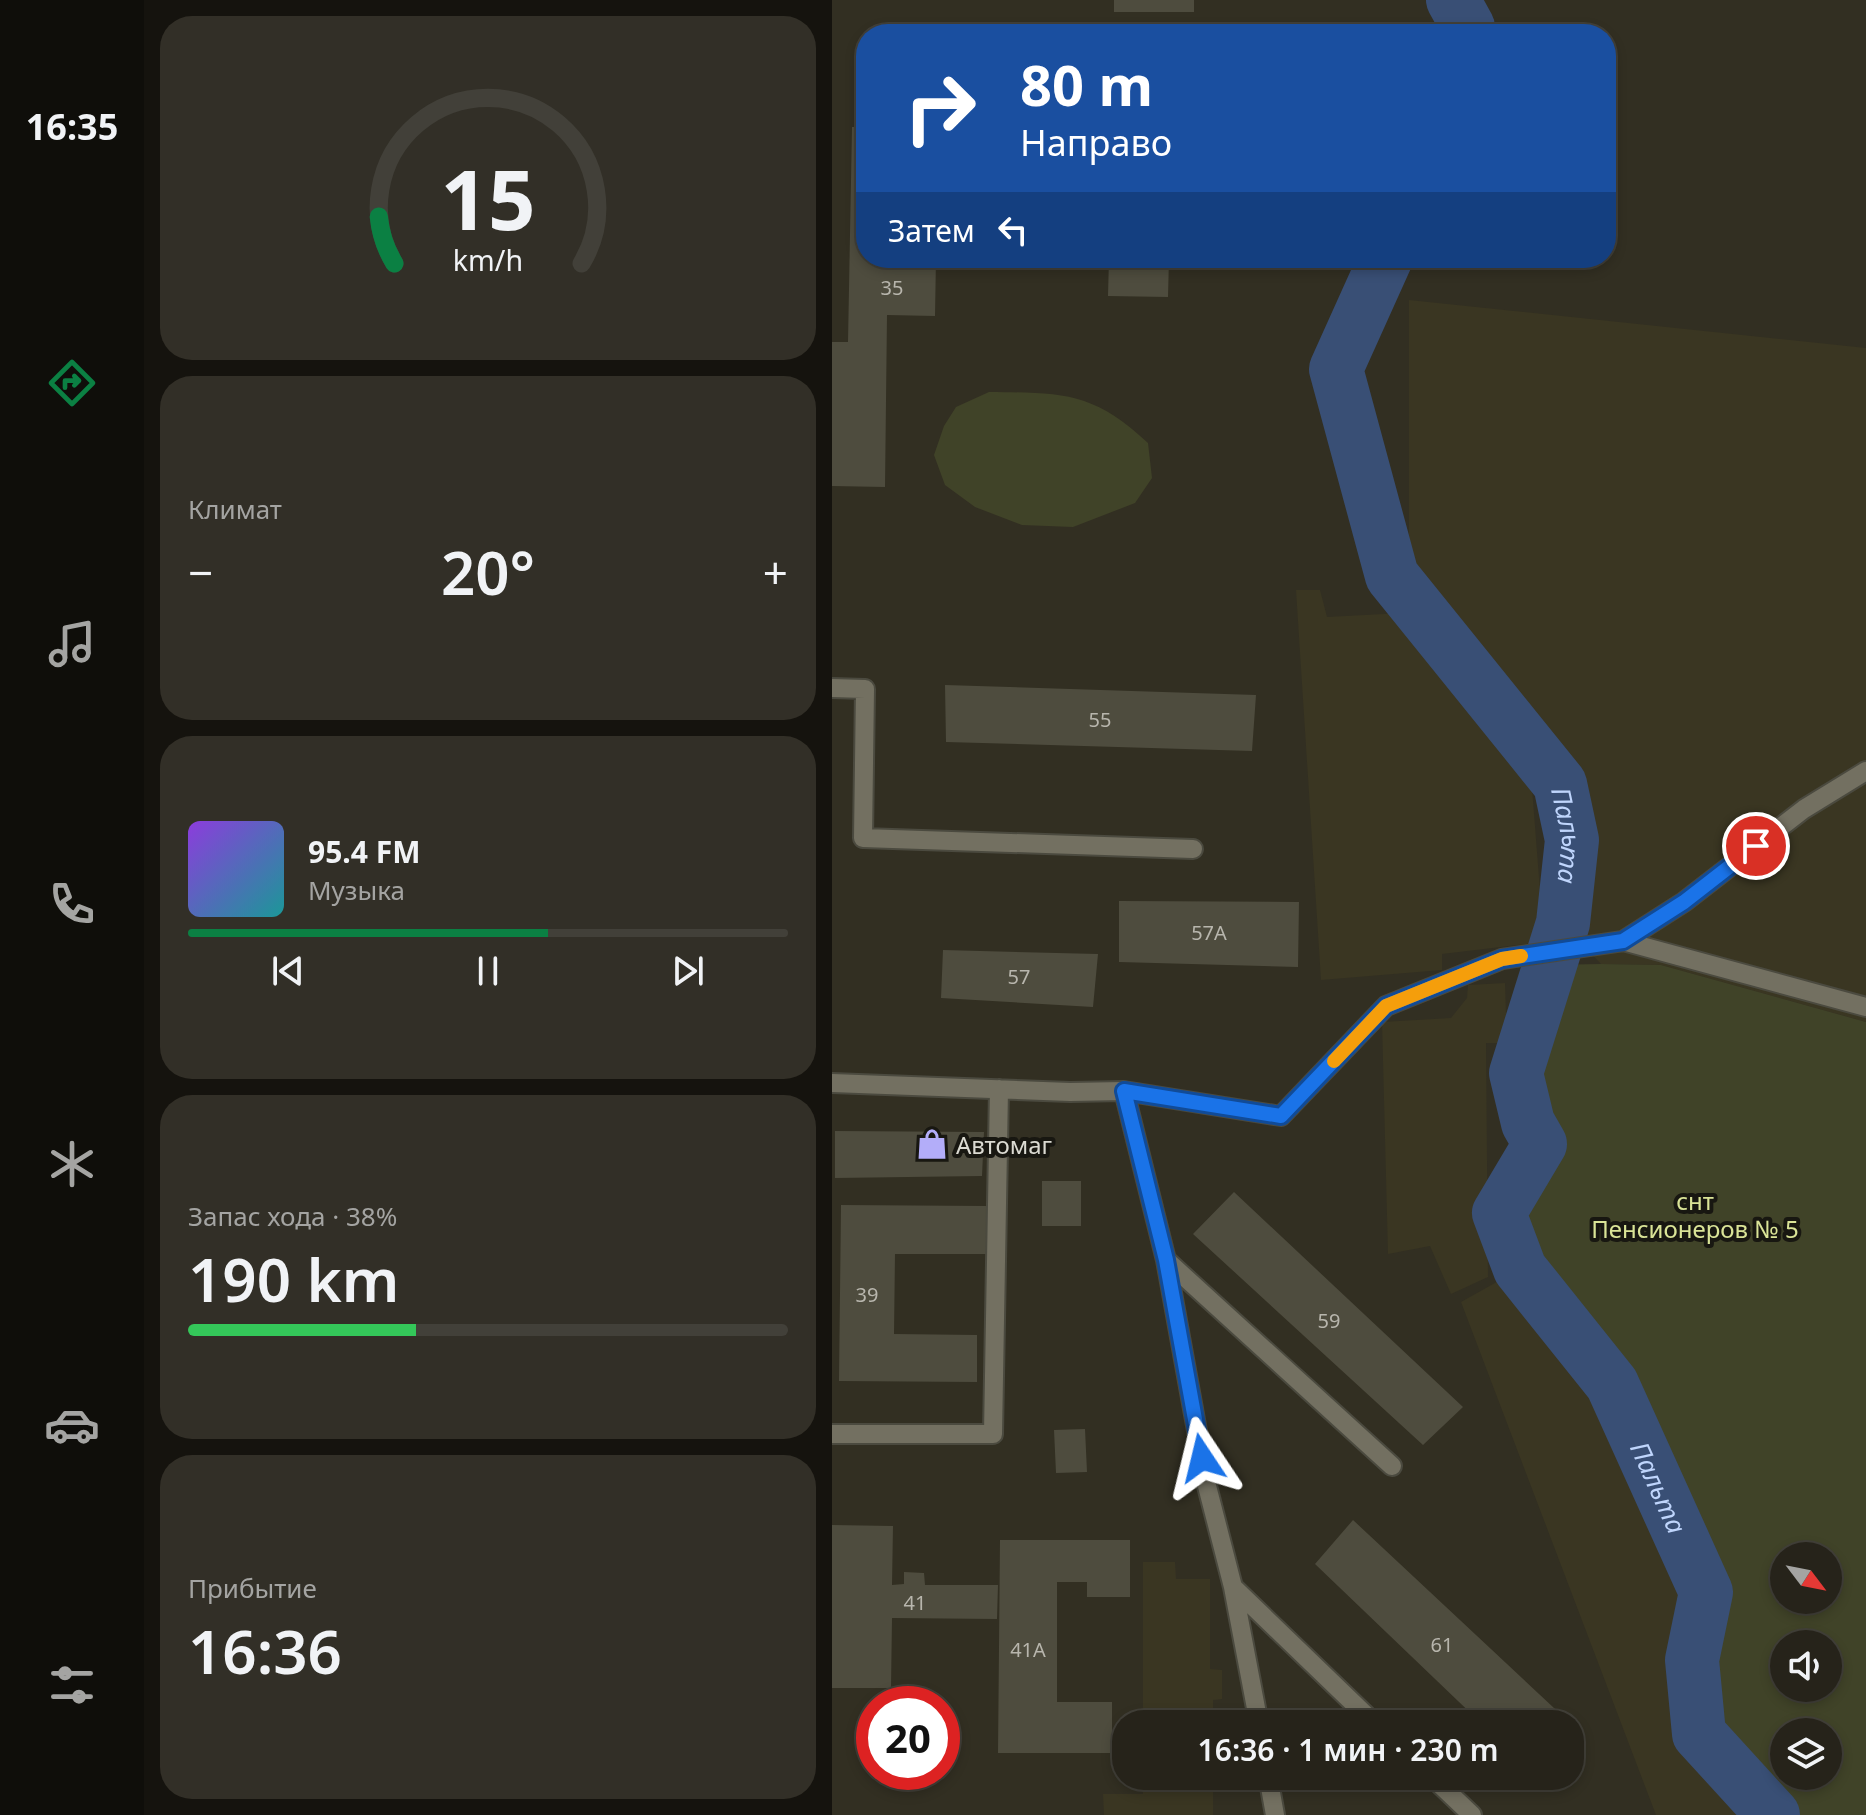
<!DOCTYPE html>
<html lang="ru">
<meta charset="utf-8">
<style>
:root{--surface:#26231a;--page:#322f27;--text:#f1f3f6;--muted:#a4a4a2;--line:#424039;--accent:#0b8043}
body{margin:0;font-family:"Noto Sans",sans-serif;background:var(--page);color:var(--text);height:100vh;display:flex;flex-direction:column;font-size:30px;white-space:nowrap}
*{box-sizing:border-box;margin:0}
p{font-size:26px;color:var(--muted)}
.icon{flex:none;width:44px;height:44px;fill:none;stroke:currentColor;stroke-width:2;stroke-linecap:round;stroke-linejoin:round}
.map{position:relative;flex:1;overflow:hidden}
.details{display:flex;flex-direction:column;gap:16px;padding:16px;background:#15130e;width:688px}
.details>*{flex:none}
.top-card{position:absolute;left:24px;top:24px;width:760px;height:244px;border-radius:32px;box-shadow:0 4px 12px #0003,0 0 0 2px var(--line);background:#1a4fa0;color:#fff;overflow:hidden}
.needle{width:52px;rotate:122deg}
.buttons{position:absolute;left:938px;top:1542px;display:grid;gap:16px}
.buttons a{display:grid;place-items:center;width:72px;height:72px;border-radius:50%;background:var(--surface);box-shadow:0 4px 12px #0003,0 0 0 2px var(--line);font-size:40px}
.speed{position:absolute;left:24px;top:1686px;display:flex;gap:16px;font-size:40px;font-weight:700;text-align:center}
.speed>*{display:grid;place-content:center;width:104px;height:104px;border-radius:50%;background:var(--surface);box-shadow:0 4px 12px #0003,0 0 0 2px var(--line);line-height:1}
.speed .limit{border:12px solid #d22;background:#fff;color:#111}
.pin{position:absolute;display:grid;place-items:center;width:68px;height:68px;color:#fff;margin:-34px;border:4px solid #fff;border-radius:50%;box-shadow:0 2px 8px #0007}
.me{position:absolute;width:88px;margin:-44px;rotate:350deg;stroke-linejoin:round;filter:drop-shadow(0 0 6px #0008)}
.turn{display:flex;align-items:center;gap:28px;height:168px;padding:0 32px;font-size:36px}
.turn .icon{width:104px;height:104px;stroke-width:2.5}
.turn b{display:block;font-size:56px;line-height:68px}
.then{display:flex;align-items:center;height:76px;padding:0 32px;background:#0003;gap:16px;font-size:30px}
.big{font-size:60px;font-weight:600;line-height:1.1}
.details .widget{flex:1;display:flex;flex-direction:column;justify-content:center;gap:12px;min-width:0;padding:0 28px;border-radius:32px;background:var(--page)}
.details .dial{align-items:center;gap:0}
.dial svg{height:208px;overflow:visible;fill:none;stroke:var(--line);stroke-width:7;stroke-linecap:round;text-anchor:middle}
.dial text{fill:var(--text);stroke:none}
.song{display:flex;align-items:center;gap:24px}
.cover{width:96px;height:96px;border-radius:12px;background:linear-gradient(135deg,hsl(270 70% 55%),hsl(180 70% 35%))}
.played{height:8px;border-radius:4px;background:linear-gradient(90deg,var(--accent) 60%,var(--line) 60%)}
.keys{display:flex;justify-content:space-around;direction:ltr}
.heat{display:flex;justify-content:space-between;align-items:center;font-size:44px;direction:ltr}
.charge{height:12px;border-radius:6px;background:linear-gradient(90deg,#34c759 38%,var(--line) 0)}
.trip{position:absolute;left:280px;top:1710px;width:472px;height:80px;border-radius:32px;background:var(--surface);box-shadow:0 4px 12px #0003,0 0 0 2px var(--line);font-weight:600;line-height:80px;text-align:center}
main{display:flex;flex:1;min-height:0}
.tab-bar{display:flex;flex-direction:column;width:144px;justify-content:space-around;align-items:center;background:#0f0e0a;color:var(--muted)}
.tab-bar .icon{width:56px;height:56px}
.tab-bar .current{color:var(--accent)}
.tab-bar b{font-size:36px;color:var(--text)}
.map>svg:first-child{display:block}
</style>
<main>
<nav class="tab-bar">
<b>16:35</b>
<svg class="icon current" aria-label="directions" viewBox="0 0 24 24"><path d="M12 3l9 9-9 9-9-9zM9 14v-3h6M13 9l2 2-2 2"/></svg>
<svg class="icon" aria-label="music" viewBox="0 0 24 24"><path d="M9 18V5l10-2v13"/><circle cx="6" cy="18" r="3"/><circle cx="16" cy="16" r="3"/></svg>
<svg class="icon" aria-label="phone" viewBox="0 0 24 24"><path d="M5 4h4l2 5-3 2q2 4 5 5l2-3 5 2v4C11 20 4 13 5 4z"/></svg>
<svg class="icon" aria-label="climate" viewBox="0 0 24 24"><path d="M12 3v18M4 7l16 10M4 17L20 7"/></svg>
<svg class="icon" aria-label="car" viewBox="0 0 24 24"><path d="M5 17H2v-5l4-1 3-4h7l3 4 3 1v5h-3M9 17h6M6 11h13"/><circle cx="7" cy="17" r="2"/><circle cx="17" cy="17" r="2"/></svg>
<svg class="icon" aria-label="filters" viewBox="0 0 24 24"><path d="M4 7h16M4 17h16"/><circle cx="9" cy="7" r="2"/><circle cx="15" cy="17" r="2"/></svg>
</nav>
<section class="details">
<div class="widget dial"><svg viewBox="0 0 100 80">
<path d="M14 69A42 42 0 1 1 86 69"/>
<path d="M14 69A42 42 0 0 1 8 51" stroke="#0b8043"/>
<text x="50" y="56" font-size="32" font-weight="700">15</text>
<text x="50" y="72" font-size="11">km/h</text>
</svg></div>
<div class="widget"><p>Климат</p>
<div class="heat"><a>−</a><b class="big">20°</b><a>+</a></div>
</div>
<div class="widget">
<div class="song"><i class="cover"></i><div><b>95.4 FM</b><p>Музыка</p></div></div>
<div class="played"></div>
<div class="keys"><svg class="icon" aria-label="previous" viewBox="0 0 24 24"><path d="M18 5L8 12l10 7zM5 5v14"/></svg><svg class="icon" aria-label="pause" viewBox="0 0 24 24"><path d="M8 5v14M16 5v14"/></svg><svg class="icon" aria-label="next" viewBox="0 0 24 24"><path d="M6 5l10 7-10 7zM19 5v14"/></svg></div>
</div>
<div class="widget"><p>Запас хода · 38%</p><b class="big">190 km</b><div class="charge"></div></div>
<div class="widget"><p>Прибытие</p><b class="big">16:36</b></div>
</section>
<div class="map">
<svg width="1034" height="1815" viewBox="0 0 1034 1815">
<rect width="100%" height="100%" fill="#322f22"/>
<path fill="#3a3622" d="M577,300L1034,348V1022L829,965L769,964L738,931L748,805L724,745L577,569Z
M464,590H488L495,617L571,613L699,775L712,942L610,954V970L489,980Z
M673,983L675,1043H654L656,1277L619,1294L598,1246L556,1254L550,1022L619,1018L635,998L636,985Z
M688,1269L780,1384L874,1592L860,1660L867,1734L941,1815H824L629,1302Z
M311,1562H343L344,1579H378V1669L390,1670V1699L381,1700V1724H311Z
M311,1776H381V1815H272L271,1794H311Z"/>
<path fill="#404328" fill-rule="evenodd" d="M157,392C230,393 260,391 316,443L320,478L303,503L241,527L190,525L143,507L113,485L102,455L112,426L124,407Z
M769,964L829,965L1034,1022V1815H941L867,1734L860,1660L874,1592L780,1384L688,1269L667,1214L708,1144L696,1123L684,1073L717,965ZM952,1556H996V1600H952ZM952,1644H996V1688H952ZM952,1732H996V1776H952Z"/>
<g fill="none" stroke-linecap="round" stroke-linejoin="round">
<g stroke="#394f75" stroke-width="54">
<path d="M621,0L636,27L634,34"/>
<path id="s1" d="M554,258L504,369L560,576L728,784L740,840L731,923L684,1073L696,1123L708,1144L667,1213L688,1269L780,1384L874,1592L860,1660L867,1734L941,1815"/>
</g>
</g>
<path fill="#4e4c3e" d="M282,0H362V12H282Z
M20,127H34V258H104L103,316L55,315L53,487L0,486V342H16Z
M277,258H337L336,297L276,296Z
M113,685L424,695L420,751L114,742Z
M287,901L467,902L466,967L287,962Z
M111,950L266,954L261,1007L109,998Z
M3,1131L152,1132L150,1176L3,1178Z
M210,1181H249V1226H210Z
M402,1192L631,1407L591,1445L361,1234Z
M9,1205L155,1206V1254H63L62,1334L145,1335V1382L7,1381Z
M253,1429L255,1472L224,1473L222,1430Z
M521,1520L752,1736L738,1752V1724H650L483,1564Z
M0,1525L61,1526L60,1585L72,1584V1572L92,1573L93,1585H166L165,1619L60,1618L59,1688H0Z
M168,1540H298V1597H255V1582H225V1702H280V1753H166Z"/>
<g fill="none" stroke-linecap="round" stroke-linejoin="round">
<defs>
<path id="service" d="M0,688L33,689L31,838L361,849
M791,941L852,902L972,809L1034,771
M0,1083L238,1092L292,1091L334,1260L560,1466
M292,1091L449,1116L554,1006L670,959L791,941L1034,1007
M334,1260L375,1486L401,1587L543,1724
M0,1434H161L167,1089
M401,1587L427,1724
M436,1776L443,1815
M599,1776L640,1815"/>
</defs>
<use href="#service" stroke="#4b4a3f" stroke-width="22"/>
<use href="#service" stroke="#737061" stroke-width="18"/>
</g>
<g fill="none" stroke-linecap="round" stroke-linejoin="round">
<defs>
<path id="route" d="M370,1458L334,1260L292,1091L449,1116L554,1006L670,959L791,941L852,902L924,846"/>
</defs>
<use href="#route" stroke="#114b97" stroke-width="20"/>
<use href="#route" stroke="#1a73e8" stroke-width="14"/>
<path stroke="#f59e0b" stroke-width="14" d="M502,1061L554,1006L670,959L689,956"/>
</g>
<defs>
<symbol id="shop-bare" viewBox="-9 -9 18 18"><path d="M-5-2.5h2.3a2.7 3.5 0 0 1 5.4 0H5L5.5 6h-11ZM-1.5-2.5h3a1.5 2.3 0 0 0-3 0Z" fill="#b3adf9" stroke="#181711" stroke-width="2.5" paint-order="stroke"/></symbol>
</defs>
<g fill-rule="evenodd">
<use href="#shop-bare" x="78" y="1122" width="44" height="44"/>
</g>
<g text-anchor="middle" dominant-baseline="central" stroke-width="8" stroke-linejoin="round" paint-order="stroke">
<g font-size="20" fill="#b8b6ad">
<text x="60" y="287">35</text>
<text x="268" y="719">55</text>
<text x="377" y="932">57А</text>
<text x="187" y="976">57</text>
<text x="35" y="1294">39</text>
<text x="497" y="1320">59</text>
<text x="83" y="1602">41</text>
<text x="610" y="1644">61</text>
<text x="196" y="1649">41А</text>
</g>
<g font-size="24" fill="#dbdad2" stroke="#181711" text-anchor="start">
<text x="124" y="1144">Автомаг</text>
</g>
<g font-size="24" fill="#dae497" stroke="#181711">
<text x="863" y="1200">снт<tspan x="863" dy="28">Пенсионеров № 5</tspan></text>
</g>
<g font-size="26" font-style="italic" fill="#bfd5fc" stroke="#181711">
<text stroke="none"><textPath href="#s1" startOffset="656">Пальта</textPath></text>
<text stroke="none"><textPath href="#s1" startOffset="1378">Пальта</textPath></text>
</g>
</g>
</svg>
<div class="buttons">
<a><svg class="needle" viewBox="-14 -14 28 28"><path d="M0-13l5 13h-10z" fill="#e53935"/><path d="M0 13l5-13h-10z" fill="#a4a4a2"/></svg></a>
<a><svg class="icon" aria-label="sound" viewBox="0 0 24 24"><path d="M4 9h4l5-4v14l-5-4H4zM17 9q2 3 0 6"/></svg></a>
<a><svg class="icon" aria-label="layers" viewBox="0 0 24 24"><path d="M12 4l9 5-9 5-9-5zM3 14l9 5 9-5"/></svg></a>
</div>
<div class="speed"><div class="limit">20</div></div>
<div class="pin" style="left:924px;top:846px;background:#d93025"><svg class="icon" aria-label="arrive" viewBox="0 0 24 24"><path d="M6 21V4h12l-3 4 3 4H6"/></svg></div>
<svg class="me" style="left:370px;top:1458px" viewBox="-20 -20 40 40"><path d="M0-17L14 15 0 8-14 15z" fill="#1a73e8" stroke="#fff" stroke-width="4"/></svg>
<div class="trip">16:36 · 1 мин · 230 m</div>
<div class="top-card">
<div class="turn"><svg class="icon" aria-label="right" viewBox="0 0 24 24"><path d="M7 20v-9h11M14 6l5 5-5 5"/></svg><div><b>80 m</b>Направо</div></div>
<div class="then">Затем<svg class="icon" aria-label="left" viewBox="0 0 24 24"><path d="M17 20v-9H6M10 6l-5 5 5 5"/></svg></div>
</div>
</div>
</main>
